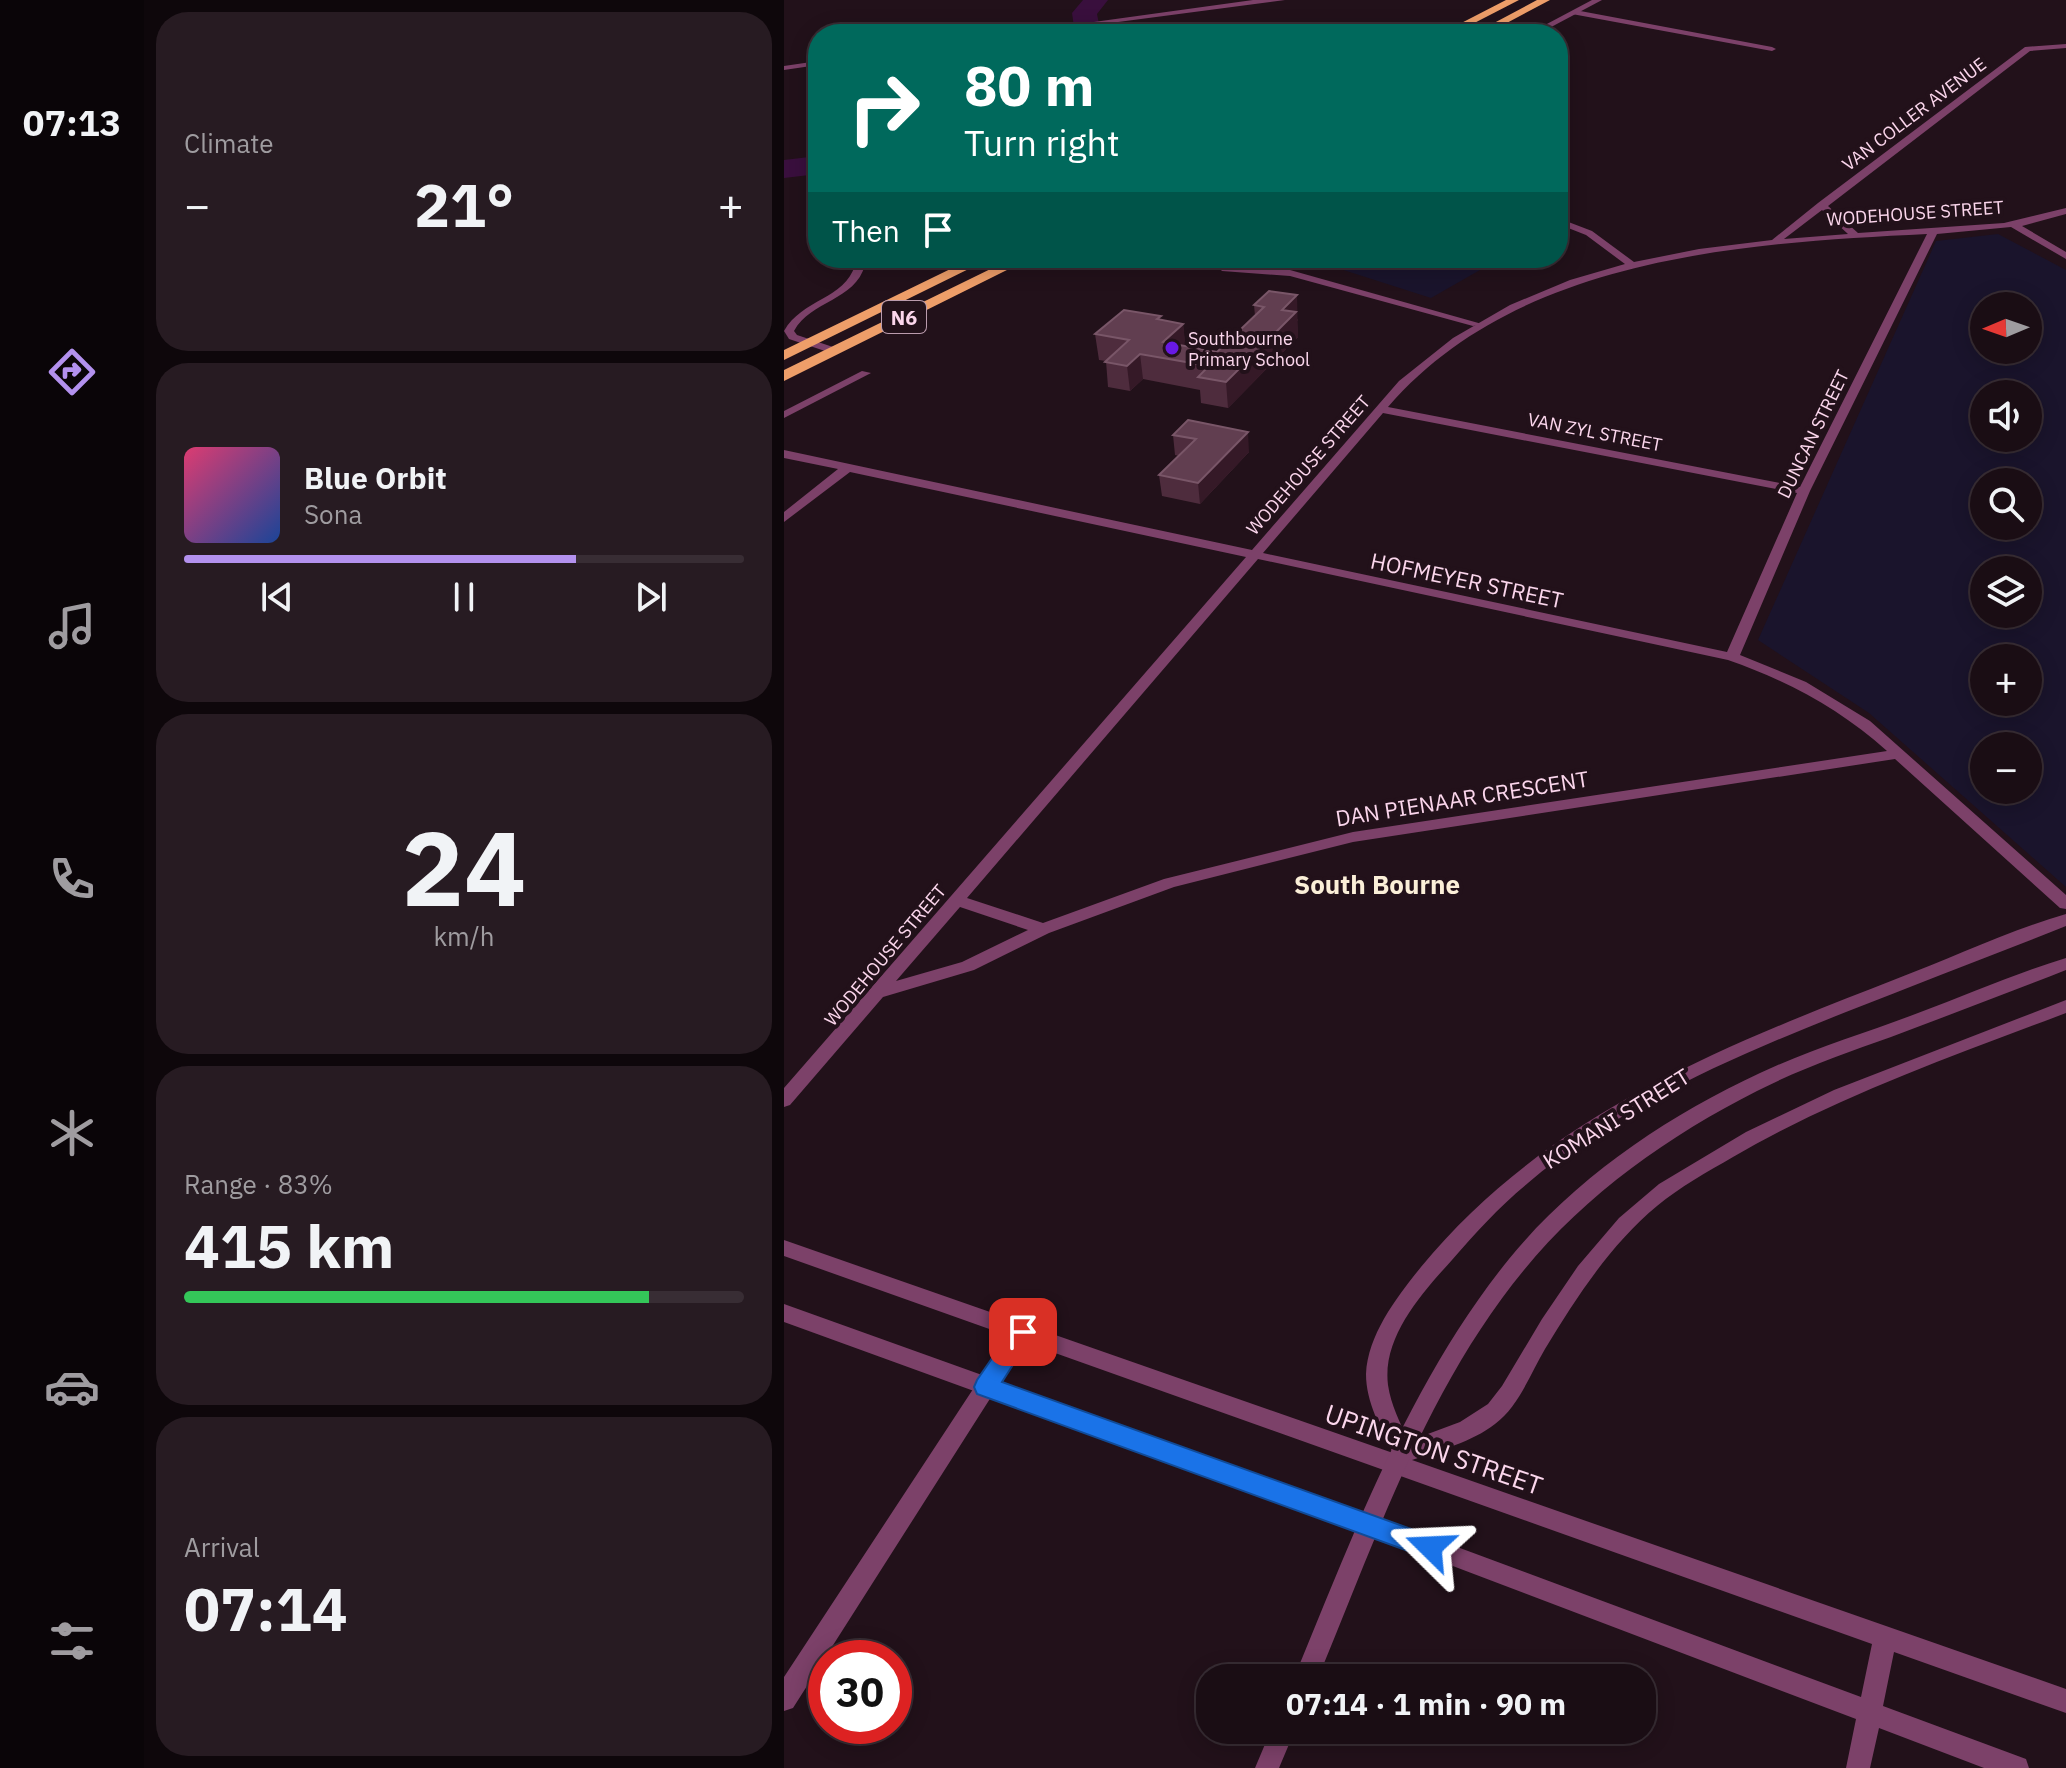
<!DOCTYPE html>
<meta charset="utf-8">
<style>
:root{--surface:#1a0d14;--page:#271b22;--text:#f1f3f6;--muted:#9f9ca0;--line:#382d34;--accent:#b391ee}
body{margin:0;font-family:"IBM Plex Sans",sans-serif;background:var(--page);color:var(--text);height:100vh;display:flex;flex-direction:column;font-size:30px;white-space:nowrap}
*{box-sizing:border-box;margin:0}
p{font-size:26px;color:var(--muted)}
.icon{flex:none;width:44px;height:44px;fill:none;stroke:currentColor;stroke-width:2;stroke-linecap:round;stroke-linejoin:round}
.map{position:relative;flex:1;overflow:hidden}
.details{display:flex;flex-direction:column;gap:12px;padding:12px;background:#0e070b;width:640px}
.details>*{flex:none}
.top-card{position:absolute;left:24px;top:24px;width:760px;height:244px;border-radius:32px;box-shadow:0 4px 20px #0003,0 0 0 2px var(--line);background:#00695c;color:#fff;overflow:hidden}
.needle{width:52px;rotate:268deg}
.tools{position:absolute;left:1186px;top:292px;display:grid;gap:16px}
.tools a{display:grid;place-items:center;width:72px;height:72px;border-radius:50%;background:var(--surface);box-shadow:0 4px 20px #0003,0 0 0 2px var(--line);font-size:40px}
.speed{position:absolute;left:24px;top:1640px;display:flex;gap:16px;font-size:40px;font-weight:700;text-align:center}
.speed>*{display:grid;place-content:center;width:104px;height:104px;border-radius:50%;background:var(--surface);box-shadow:0 4px 20px #0003,0 0 0 2px var(--line);line-height:1}
.speed .limit{border:12px solid #d22;background:#fff;color:#111}
.pin{position:absolute;display:grid;place-items:center;width:68px;height:68px;color:#fff;margin:-34px;border-radius:16px;box-shadow:0 4px 12px #0006}
.me{position:absolute;width:88px;margin:-44px;rotate:291deg;stroke-linejoin:round;filter:drop-shadow(0 0 6px #0008)}
.turn{display:flex;align-items:center;gap:28px;height:168px;padding:0 24px;font-size:36px}
.turn .icon{width:104px;height:104px;stroke-width:2.5}
.turn b{display:block;font-size:56px;line-height:68px}
.then{display:flex;align-items:center;height:76px;padding:0 24px;background:#0003;gap:16px;font-size:30px}
.big{font-size:60px;font-weight:700;line-height:1.1}
.details .tile{flex:1;display:flex;flex-direction:column;justify-content:center;gap:12px;min-width:0;padding:0 28px;border-radius:32px;background:var(--page)}
.details .dial{align-items:center;gap:0}
.dial b{font-size:104px;line-height:1}
.song{display:flex;align-items:center;gap:24px}
.cover{width:96px;height:96px;border-radius:12px;background:linear-gradient(135deg,hsl(340 70% 55%),hsl(220 70% 35%))}
.played{height:8px;border-radius:4px;background:linear-gradient(90deg,var(--accent) 70%,var(--line) 70%)}
.keys{display:flex;justify-content:space-around;direction:ltr}
.heat{display:flex;justify-content:space-between;align-items:center;font-size:44px;direction:ltr}
.charge{height:12px;border-radius:6px;background:linear-gradient(90deg,#34c759 83%,var(--line) 0)}
.trip{position:absolute;left:412px;top:1664px;width:460px;height:80px;border-radius:32px;background:var(--surface);box-shadow:0 4px 20px #0003,0 0 0 2px var(--line);font-weight:700;line-height:80px;text-align:center}
main{display:flex;flex:1;min-height:0}
.tabs{display:flex;flex-direction:column;width:144px;justify-content:space-around;align-items:center;background:#0a0508;color:var(--muted)}
.tabs .icon{width:56px;height:56px}
.tabs .active{color:var(--accent)}
.tabs b{font-size:36px;color:var(--text)}
.map>svg:first-child{display:block}
</style>
<main>
<nav class="tabs">
<b>07:13</b>
<svg class="icon active" aria-label="directions" viewBox="0 0 24 24"><path d="M12 3l9 9-9 9-9-9zM9 14v-3h6M13 9l2 2-2 2"/></svg>
<svg class="icon" aria-label="music" viewBox="0 0 24 24"><path d="M9 18V5l10-2v13"/><circle cx="6" cy="18" r="3"/><circle cx="16" cy="16" r="3"/></svg>
<svg class="icon" aria-label="phone" viewBox="0 0 24 24"><path d="M5 4h4l2 5-3 2q2 4 5 5l2-3 5 2v4C11 20 4 13 5 4z"/></svg>
<svg class="icon" aria-label="climate" viewBox="0 0 24 24"><path d="M12 3v18M4 7l16 10M4 17L20 7"/></svg>
<svg class="icon" aria-label="car" viewBox="0 0 24 24"><path d="M5 17H2v-5l4-1 3-4h7l3 4 3 1v5h-3M9 17h6M6 11h13"/><circle cx="7" cy="17" r="2"/><circle cx="17" cy="17" r="2"/></svg>
<svg class="icon" aria-label="filters" viewBox="0 0 24 24"><path d="M4 7h16M4 17h16"/><circle cx="9" cy="7" r="2"/><circle cx="15" cy="17" r="2"/></svg>
</nav>
<section class="details">
<div class="tile"><p>Climate</p>
<div class="heat"><a>−</a><b class="big">21°</b><a>+</a></div>
</div>
<div class="tile">
<div class="song"><i class="cover"></i><div><b>Blue Orbit</b><p>Sona</p></div></div>
<div class="played"></div>
<div class="keys"><svg class="icon" aria-label="previous" viewBox="0 0 24 24"><path d="M18 5L8 12l10 7zM5 5v14"/></svg><svg class="icon" aria-label="pause" viewBox="0 0 24 24"><path d="M8 5v14M16 5v14"/></svg><svg class="icon" aria-label="next" viewBox="0 0 24 24"><path d="M6 5l10 7-10 7zM19 5v14"/></svg></div>
</div>
<div class="tile dial"><b>24</b><p>km/h</p></div>
<div class="tile"><p>Range · 83%</p><b class="big">415 km</b><div class="charge"></div></div>
<div class="tile"><p>Arrival</p><b class="big">07:14</b></div>
</section>
<div class="map">
<svg width="1282" height="1768" viewBox="0 0 1282 1768">
<rect width="100%" height="100%" fill="#22111a"/>
<path fill="#1a142c" fill-rule="evenodd" d="M1214,234L1282,270V887L1085,713L974,640L1152,241ZM1200,306H1244V350H1200ZM1200,394H1244V438H1200ZM1200,482H1244V526H1200ZM1200,570H1244V614H1200ZM1200,658H1244V702H1200ZM1200,746H1244V790H1200Z
M522,258H717L647,298Z"/>
<g fill="none" stroke-linecap="round" stroke-linejoin="round">
<path fill="#390f3d" fill-rule="evenodd" d="M299,0H324L313,14L317,34H291L288,13Z
M34,156V174L0,178V160Z"/>
<path fill="#7c4169" fill-rule="evenodd" d="M791,10L988,47L992,49L988,51L788,14Z
M64,258H75L81,265C71,301 27,300 10,331L13,335L55,349V353H47L5,339L0,331C18,299 61,299 71,265Z
M441,266L506,270L698,324L689,326L506,276L438,271L436,269Z
M202,1378L209,1380L213,1387L209,1394L9,1708L0,1711V1677L195,1380Z"/>
<path fill="#7c4169" fill-rule="evenodd" d="M469,0H501L243,34H223Z
M808,0H818L754,34H744Z
M1282,44V48L1246,51L1044,206L1074,233L1220,223L1282,208V214L1238,226L1282,252V259L1227,227L1153,234L1026,491L956,655L1022,682L1086,721L1282,895V909L1276,908L1111,759L569,842L390,887L265,933L190,970L99,997L6,1105L0,1107V1088L462,557L66,472L0,522V512L54,469L0,458V450L468,550L615,381L669,338L726,305L786,280L841,264L802,235L774,224V218L808,231L850,262L915,249L988,240L1034,203L1241,47ZM1038,210L1064,234L1000,239ZM1143,234L1016,487L604,407C733,257 959,243 1143,234ZM599,413L1013,493L943,652L479,553ZM474,559L944,660C1004,681 1056,709 1103,751L569,832L380,879L259,923L183,898ZM176,907L244,930L178,962L112,981Z
M34,61V65L0,70V66Z
M78,371L87,373L0,418V411Z
M1282,914V926C1209,955 1135,983 1062,1012C951,1056 837,1105 744,1183C716,1206 692,1232 668,1260C638,1293 598,1337 604,1385C607,1405 616,1423 625,1441L676,1422L704,1404L718,1386L758,1319L794,1266L835,1218L875,1184L962,1132L1050,1090L1282,1000V1013C1169,1056 1054,1096 949,1157C923,1172 896,1187 873,1206C826,1245 792,1298 761,1349C746,1374 735,1406 711,1424C688,1442 656,1450 628,1460L1282,1689V1713L1110,1652L1099,1706L1242,1759L1245,1768H1200L1095,1728L1086,1768H1062L1072,1719L587,1535L0,1322V1304L198,1375L225,1336L0,1256V1240L609,1453C597,1429 582,1402 582,1374C584,1334 613,1297 637,1267C761,1116 935,1048 1112,979C1168,958 1224,931 1282,914ZM243,1343L1088,1644L1077,1697L587,1515L217,1382Z"/>
<path fill="#7c4169" fill-rule="evenodd" d="M1282,958V970C1224,993 1165,1015 1107,1037C1062,1053 1016,1069 973,1091C886,1135 802,1194 740,1270C643,1388 592,1538 534,1678H510C569,1535 626,1381 725,1259C790,1179 883,1116 976,1073C1027,1049 1082,1033 1134,1013C1183,995 1232,973 1282,958Z
M487,1730H511L495,1768H471Z"/>
<path fill="#ee9e69" fill-rule="evenodd" d="M722,0H735L669,34H656Z
M753,0H766L719,25L710,23Z
M189,258H207L0,360V350Z
M229,258H247L0,381V370Z"/>
</g>
<path fill="#4e2c3d" d="M485,291L514,320L513,321L514,337L444,408L417,403L416,390L359,379L346,391L324,387L322,361L315,360L311,334L377,320L399,324L401,346L433,352L471,316L470,305Z
M404,420L465,452L416,504L378,496L375,475L395,456L391,455L389,435Z"/>
<path fill="#351927" d="M513,295L514,337L444,408L442,382L498,310Z
M399,324L402,349L379,342Z
M356,354L359,379L346,391L343,366Z
M464,432L465,452L416,504L414,483Z"/>
<path fill="#613e50" stroke="#795668" stroke-width="2" d="M475,27L501,34H454Z
M485,291L513,295L498,310L512,312L442,382L414,377L425,366L356,354L343,366L321,362L345,340L311,334L340,310L377,316L373,319L399,324L379,342L433,352L480,307L470,305Z
M404,420L464,432L414,483L375,475L412,439L389,435Z"/>
<path fill="#1a73e8" stroke="#114b97" stroke-width="2" d="M239,1322L247,1325L250,1332L218,1382L655,1539L659,1547L655,1556L646,1559L193,1394L190,1387L193,1380L231,1325Z"/>
<circle fill="#6819e4" stroke="#22111a" stroke-width="3" cx="388" cy="348" r="8"/>
<g text-anchor="middle" dominant-baseline="central" stroke-width="8" stroke-linejoin="round" paint-order="stroke">
<g font-size="18" fill="#fbd6ec" stroke="#22111a">
<text transform="translate(1130 114) rotate(-37)">VAN COLLER AVENUE</text>
<text transform="translate(1131 213) rotate(-4)">WODEHOUSE STREET</text>
<text transform="translate(811 432) rotate(11)">VAN ZYL STREET</text>
<text transform="translate(1029 434) rotate(-64)">DUNCAN STREET</text>
<text transform="translate(524 465) rotate(-49)">WODEHOUSE STREET</text>
<text transform="translate(101 955) rotate(-50)">WODEHOUSE STREET</text>
</g>
<g font-size="18" fill="#fbd6ec" stroke="#22111a" text-anchor="start">
<text x="404" y="338">Southbourne<tspan x="404" dy="21">Primary School</tspan></text>
</g>
<rect fill="#22111a" stroke="#ba9bad" stroke-width="2" x="98" y="301" width="44" height="32" rx="6"/>
<g font-size="20" font-weight="bold" fill="#fbd6ec">
<text x="120" y="317">N6</text>
</g>
<g font-size="22" fill="#fbd6ec" stroke="#22111a">
<text transform="translate(683 580) rotate(12)">HOFMEYER STREET</text>
<text transform="translate(678 798) rotate(-9)">DAN PIENAAR CRESCENT</text>
<text transform="translate(832 1118) rotate(-32)">KOMANI STREET</text>
</g>
<g font-size="26" font-weight="bold" fill="#fbefd8" stroke="#22111a">
<text x="593" y="884">South Bourne</text>
</g>
<g font-size="26" fill="#fbd6ec" stroke="#22111a">
<text transform="translate(650 1449) rotate(19)">UPINGTON STREET</text>
</g>
</g>
</svg>
<div class="tools">
<a><svg class="needle" viewBox="-14 -14 28 28"><path d="M0-13l5 13h-10z" fill="#e53935"/><path d="M0 13l5-13h-10z" fill="#9f9ca0"/></svg></a>
<a><svg class="icon" aria-label="sound" viewBox="0 0 24 24"><path d="M4 9h4l5-4v14l-5-4H4zM17 9q2 3 0 6"/></svg></a>
<a><svg class="icon" aria-label="search" viewBox="0 0 24 24"><circle cx="10" cy="10" r="6"/><path d="M15 15l6 6"/></svg></a>
<a><svg class="icon" aria-label="layers" viewBox="0 0 24 24"><path d="M12 4l9 5-9 5-9-5zM3 14l9 5 9-5"/></svg></a>
<a>+</a>
<a>−</a>
</div>
<div class="speed"><div class="limit">30</div></div>
<div class="pin" style="left:239px;top:1332px;background:#d93025"><svg class="icon" aria-label="arrive" viewBox="0 0 24 24"><path d="M6 21V4h12l-3 4 3 4H6"/></svg></div>
<svg class="me" style="left:646px;top:1547px" viewBox="-20 -20 40 40"><path d="M0-17L14 15 0 8-14 15z" fill="#1a73e8" stroke="#fff" stroke-width="4"/></svg>
<div class="trip">07:14 · 1 min · 90 m</div>
<div class="top-card">
<div class="turn"><svg class="icon" aria-label="right" viewBox="0 0 24 24"><path d="M7 20v-9h11M14 6l5 5-5 5"/></svg><div><b>80 m</b>Turn right</div></div>
<div class="then">Then<svg class="icon" aria-label="arrive" viewBox="0 0 24 24"><path d="M6 21V4h12l-3 4 3 4H6"/></svg></div>
</div>
</div>
</main>
